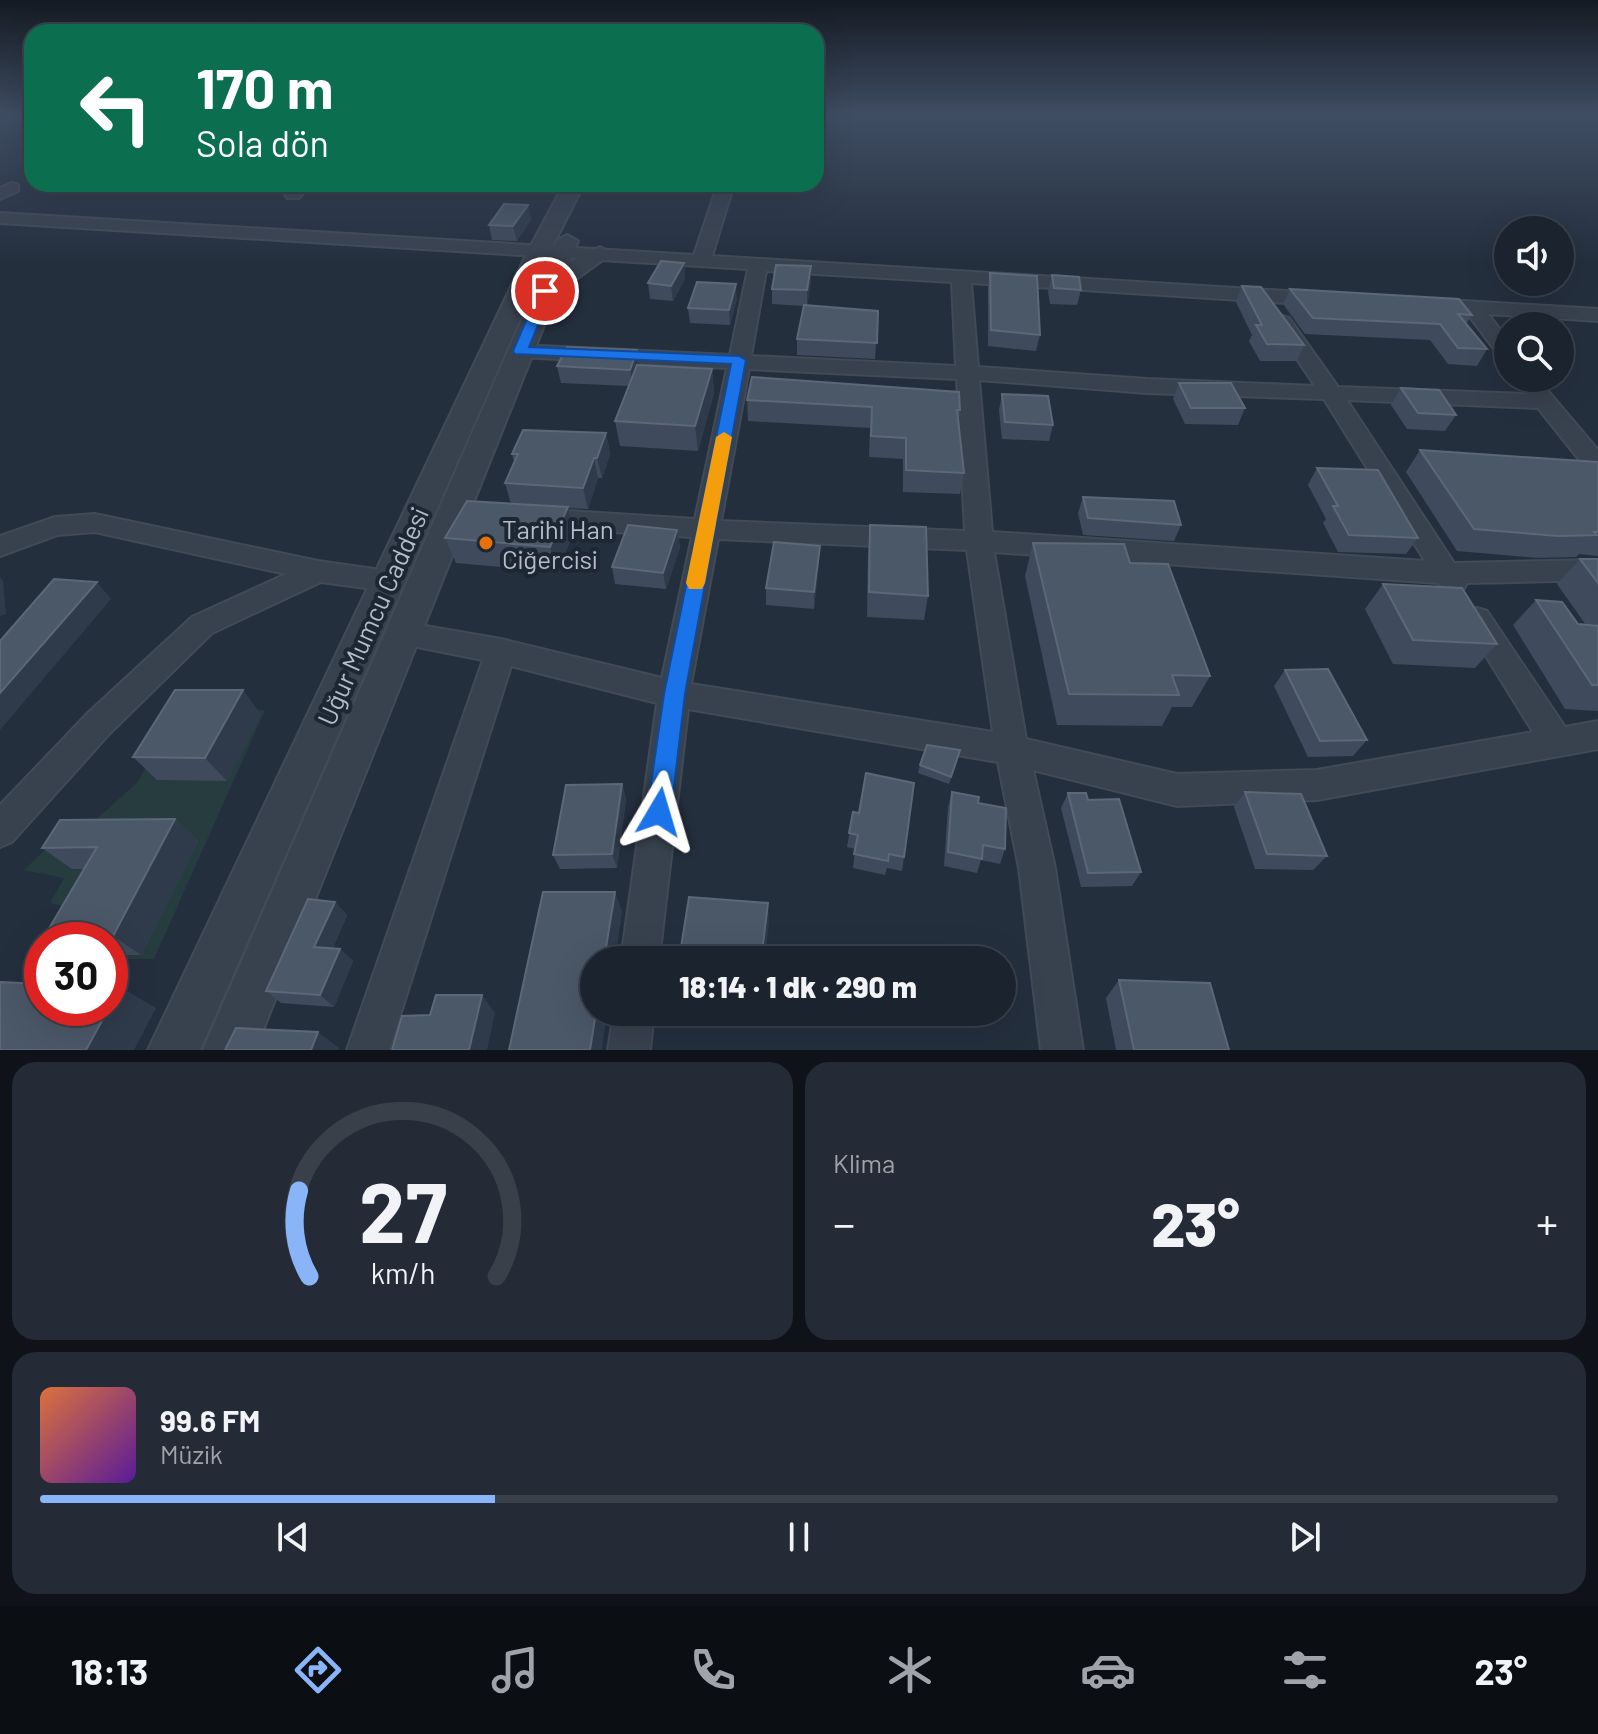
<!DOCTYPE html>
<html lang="tr">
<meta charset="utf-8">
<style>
:root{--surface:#1b232e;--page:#242b36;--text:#f1f3f6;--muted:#a0a4aa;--line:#39404a;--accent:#8ab4f8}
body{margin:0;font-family:Barlow,sans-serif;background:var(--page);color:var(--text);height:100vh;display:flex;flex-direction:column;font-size:30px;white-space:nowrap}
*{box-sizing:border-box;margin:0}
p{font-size:26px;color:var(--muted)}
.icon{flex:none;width:44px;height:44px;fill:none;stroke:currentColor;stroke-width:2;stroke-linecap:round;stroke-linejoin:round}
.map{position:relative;height:1050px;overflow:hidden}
.side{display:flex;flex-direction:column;gap:12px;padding:12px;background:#0f1319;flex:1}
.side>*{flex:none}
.guide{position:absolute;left:24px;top:24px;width:800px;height:168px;border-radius:24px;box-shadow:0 8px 32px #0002,0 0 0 2px var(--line);background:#0b6e4f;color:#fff;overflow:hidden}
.controls{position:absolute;left:1494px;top:216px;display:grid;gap:16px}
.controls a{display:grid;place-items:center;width:80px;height:80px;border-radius:50%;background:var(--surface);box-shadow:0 8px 32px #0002,0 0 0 2px var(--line);font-size:40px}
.speed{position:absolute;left:24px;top:922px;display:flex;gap:16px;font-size:40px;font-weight:700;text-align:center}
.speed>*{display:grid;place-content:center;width:104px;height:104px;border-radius:50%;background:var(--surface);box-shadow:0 8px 32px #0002,0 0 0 2px var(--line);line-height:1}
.speed .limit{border:12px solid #d22;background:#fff;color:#111}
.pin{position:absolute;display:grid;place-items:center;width:68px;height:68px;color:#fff;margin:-34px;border:4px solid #fff;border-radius:50%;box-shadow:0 2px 8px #0007}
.me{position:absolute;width:88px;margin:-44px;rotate:7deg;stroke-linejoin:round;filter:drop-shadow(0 0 6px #0008)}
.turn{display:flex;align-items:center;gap:28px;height:168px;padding:0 40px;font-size:36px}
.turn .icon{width:104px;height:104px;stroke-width:2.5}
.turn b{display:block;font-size:56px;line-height:68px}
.big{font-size:60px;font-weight:800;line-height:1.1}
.side .widget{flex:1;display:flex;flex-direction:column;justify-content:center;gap:12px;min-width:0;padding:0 28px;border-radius:24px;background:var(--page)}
.side .dial{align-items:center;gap:0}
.dial svg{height:208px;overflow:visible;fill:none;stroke:var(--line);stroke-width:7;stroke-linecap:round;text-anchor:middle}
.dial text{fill:var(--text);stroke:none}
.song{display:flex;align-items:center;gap:24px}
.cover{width:96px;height:96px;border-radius:12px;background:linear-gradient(135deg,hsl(20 70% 55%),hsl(270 70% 35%))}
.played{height:8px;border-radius:4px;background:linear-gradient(90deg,var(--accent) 30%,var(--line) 30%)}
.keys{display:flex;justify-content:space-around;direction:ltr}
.heat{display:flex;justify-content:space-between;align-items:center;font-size:44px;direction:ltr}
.side .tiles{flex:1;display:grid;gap:12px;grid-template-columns:1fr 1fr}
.widget:last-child{grid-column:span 2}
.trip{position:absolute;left:580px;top:946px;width:436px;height:80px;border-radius:40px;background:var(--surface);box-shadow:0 8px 32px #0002,0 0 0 2px var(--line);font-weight:800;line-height:80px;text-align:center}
.dock{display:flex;height:128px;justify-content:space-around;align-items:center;background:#0b0e12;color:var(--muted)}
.dock .icon{width:56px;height:56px}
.dock .selected{color:var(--accent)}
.dock b{font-size:36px;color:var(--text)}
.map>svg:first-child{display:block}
</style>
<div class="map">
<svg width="1598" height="1050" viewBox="0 0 1598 1050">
<rect width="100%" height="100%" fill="#242f3e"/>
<path fill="#263c3f" d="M181,709L265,710L154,959H110V940H47L68,907L50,903L64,878L24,870L55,840L82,832L137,783Z"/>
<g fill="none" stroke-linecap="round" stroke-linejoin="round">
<defs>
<path id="minor" d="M12,183L18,185V191L0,199V188Z
M294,184H311L299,198H287L285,195Z
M718,184H734L712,256L1319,293L1329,299L1319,305L971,283L978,367L1147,379L1315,386L1272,322L1282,316L1289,318L1338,387L1527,394L1515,378H1537L1598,450V474L1589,472L1538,408L1347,400L1454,563L1598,560V580L1467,583L1463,590L1453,593L1443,590L1438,583L994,552L1026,739L1177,774L1317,770L1533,732L1463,619L1467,611L1477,608L1487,611L1565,727L1598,721V749L1317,800L1177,806L1033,770L1055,868L1083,1050H1041L1019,868L998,762L688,709L659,960H621L657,703L511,666L389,1050H347L483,660L392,642L387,634L392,626L402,622L501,639L662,678L692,537L536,527L527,524L523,518L527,512L536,509L695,519L727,368L520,357L510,351L520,345L730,355L748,269L0,223V213L694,255ZM766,271L952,282L956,366L751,356ZM749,369L957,379L965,531L721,521ZM979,380L1147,393L1324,399L1425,561L992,532ZM718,539L967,550L993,732L691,684Z
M1430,299L1598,309V321L1488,314L1508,340V360L1501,358L1467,313L1423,309L1420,305L1423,301Z
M95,514L318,561L388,571L398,574L402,581L398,588L388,591L321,582L212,633L110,733L12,842L0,847V805L88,713L192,617L286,574L95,532L57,535L0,556V536L55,517Z
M614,1012H654L650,1050H608Z"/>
<path id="tertiary" d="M564,184H584L548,255L200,1050H148L526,255Z
M567,235L578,241L569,262L600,247L611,254L557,293L255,1050H203L556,241Z"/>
</defs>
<use href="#minor" stroke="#414a57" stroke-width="4"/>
<use href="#tertiary" stroke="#414a57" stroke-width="4"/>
<use href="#minor" fill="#38414e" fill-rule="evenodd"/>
<use href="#tertiary" fill="#38414e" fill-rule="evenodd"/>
</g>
<path fill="#3f4b5c" d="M528,205L531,220L517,241L492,240L489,225Z
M684,263L685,279L673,301L650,299L648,283Z
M990,273L1040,335L1036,351L988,346V288Z
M1052,275L1081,290L1077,305L1050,304L1048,291Z
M811,281L807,305L878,311L875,359L797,355V339L804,306L772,304V289Z
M1242,286L1304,345L1297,361H1260L1249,341L1252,335L1236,302Z
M1290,289L1472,315L1466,324L1487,349L1477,366L1448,364L1430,340L1305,334L1283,304Z
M737,299L730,325L690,323L688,308Z
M637,350L640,365L712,369L714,393L698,451L620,446L615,421L629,386L561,383L557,366Z
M1179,383L1245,408L1238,425L1185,424L1173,399Z
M1401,388L1456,415L1445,431L1407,429L1391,405Z
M1002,394L1053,425L1049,441L1002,439L999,410Z
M747,400L960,410L959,420L964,473L960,494L903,492V459L869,457L870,428L748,421Z
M606,433L610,454L602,478H598L588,509L568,508L574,532L557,572L456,563L445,538L511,504L505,483L514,462L512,454Z
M1420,450L1598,462V556L1579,554L1576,557L1539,558L1457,551L1406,472Z
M1317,468L1418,538L1406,554L1338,552L1323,523L1326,519L1308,485Z
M1083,497L1181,525L1174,541L1083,535L1078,513Z
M870,525L928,596L924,620L867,617L868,550Z
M677,530L680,547L666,589L615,584L612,567Z
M1033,543L1130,563L1210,676L1192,707H1172L1162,726L1057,725L1025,576Z
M820,546L819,562L814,609L766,605V588Z
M1580,559H1598V711L1565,709L1513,625L1536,600L1578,624L1586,625L1557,584Z
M1383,584L1497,644L1475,668L1393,664L1365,609Z
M1285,670L1367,740L1353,756L1308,757L1274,686Z
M261,714L227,781L157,780L133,757Z
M958,758L949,784L918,773L920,765Z
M622,784L626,799L617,868L560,869L553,855Z
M952,792L978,803L1005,849L1000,864L981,860L977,873L944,866L948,807Z
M1245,792L1327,856L1313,870L1255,869L1234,807Z
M1068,793L1088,800L1141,872L1132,886L1081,887L1061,808Z
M853,812L904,857L902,871L887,868L885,875L853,868L855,849L847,847Z
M175,819L198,841L141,955H110V940H50L44,937L84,869H72L42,848Z
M335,902L347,915L333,948L340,949L353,961L334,1007L281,1003L266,991Z
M1119,980L1229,1050H1116L1106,998Z"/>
<path fill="#2f3b4b" d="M528,205L531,220L517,241L513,226Z
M684,263L685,279L673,301L671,286Z
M811,266V281L807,306V290Z
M736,284L737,299L730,325L729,310Z
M637,350L640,366L633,386L630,370Z
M712,369L714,393L698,451L695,426Z
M606,433L610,454L602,478L597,458Z
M594,458L598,478L588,509L583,488Z
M568,507L574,532L557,572L550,547Z
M677,530L680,547L666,589L663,573Z
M820,546L819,562L814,609V592Z
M0,577L3,581L6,614L0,616Z
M97,582L111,599L0,730V693Z
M243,690L261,714L227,781L205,758Z
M622,784L626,799L617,868L612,854Z
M175,819L198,841L141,955L113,936Z
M615,892L622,912L615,960H604Z
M335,902L347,915L328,960L314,947Z
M768,903L769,923L765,960H761Z
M340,949L353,961L334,1007L320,995Z
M120,987L156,1008L134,1050H86Z
M482,995L495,1013L487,1050H469Z
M596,1012H607L602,1050H590Z
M318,1032L339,1048V1050H311Z"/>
<path fill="#4b5868" stroke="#5c6777" stroke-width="2" d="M504,204L528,205L513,226L489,225Z
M661,261L684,263L671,286L648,283Z
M776,265L811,266L807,290L772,289Z
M990,273L1037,276L1040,335L991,330Z
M1052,275L1079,277L1081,290L1054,288Z
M697,282L736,284L729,310L688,308Z
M1242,286L1261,287L1304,345L1267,344L1256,325H1262Z
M1290,289L1459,299L1472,315L1458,314L1487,349L1458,348L1440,324L1313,318Z
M804,305L878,311L877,343L797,339Z
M567,347L637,350L630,370L557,366Z
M637,365L712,369L695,426L615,421Z
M752,377L959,392L960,410H957L964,473L906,470V438L871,436L872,407L747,400Z
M1179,383H1231L1245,408H1191Z
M1401,388L1439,390L1456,415L1418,413Z
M1002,394L1048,396L1053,425L1005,422Z
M523,430L606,433L597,458H594L583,488L505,483L518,454H512Z
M1420,450L1598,462V532H1594L1597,535L1558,536L1474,529Z
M1317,468L1378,470L1418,538L1349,535L1333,506H1338Z
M1083,497L1174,501L1181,525L1088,518Z
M467,501L568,507L550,547L445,538Z
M628,525L677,530L663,573L612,567Z
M870,525L926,527L928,596L869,592Z
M774,542L820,546L814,592L766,588Z
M1033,543L1124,544L1130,563L1168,564L1210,676L1172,675L1179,695L1069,694Z
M1580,559H1598V583Z
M54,579L97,582L0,693V641Z
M1383,584L1462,588L1497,644L1413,640Z
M1536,600L1562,602L1578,624L1598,626V685H1592Z
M1328,669L1367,740L1320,741L1285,670Z
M175,690H243L205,758L133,757Z
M927,745L960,750L951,777L920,765Z
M866,773L914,783L904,857L889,854L888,861L854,854L858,835L849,833L853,812L859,813Z
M622,784L612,854L553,855L566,785Z
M952,792L979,797L978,803L1006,808L1005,849L983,845L982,859L948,852Z
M1245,792L1301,794L1327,856L1267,854Z
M1068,793H1086L1088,800L1119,799L1141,872L1088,873Z
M175,819L113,936L44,937L97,847L42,848L60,820Z
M543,892H615L604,960H594V1012H596L590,1050H509Z
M689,897L768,903L761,960H679Z
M308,899L335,902L314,947L340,949L320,995L266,991Z
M1119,980L1210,983L1229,1050H1134Z
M0,982L42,984V1008H109L86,1050H0Z
M110,987H120L110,1006Z
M436,995H482L469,1050H392L402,1016L430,1015Z
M236,1028L318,1032L311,1050H225Z"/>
<linearGradient id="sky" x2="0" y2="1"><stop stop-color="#141a22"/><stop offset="0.44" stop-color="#3f4d63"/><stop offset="1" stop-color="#3f4d63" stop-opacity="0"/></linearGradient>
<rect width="1598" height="262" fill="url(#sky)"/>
<path fill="#1a73e8" stroke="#114b97" stroke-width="2" d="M545,287L552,291L529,347L739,356L746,360L685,694L671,812L668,820L659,823L651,820L647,812L664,694L731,364L515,354L513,351L539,291Z"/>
<path fill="#f59e0b" d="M724,432L732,437L705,583L702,589H689L686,583L716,437Z"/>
<circle fill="#e8710a" stroke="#1d2633" stroke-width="3" cx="486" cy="543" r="8"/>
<g text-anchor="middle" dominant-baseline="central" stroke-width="8" stroke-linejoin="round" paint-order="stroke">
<g font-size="26" fill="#b4bcc9" stroke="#1d2633" text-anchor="start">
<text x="502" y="528">Tarihi Han<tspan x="502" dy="30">Ciğercisi</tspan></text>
</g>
<g font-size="26" fill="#b4bcc9" stroke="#1d2633">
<text transform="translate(372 616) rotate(-66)">Uğur Mumcu Caddesi</text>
</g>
</g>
</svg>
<div class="controls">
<a><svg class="icon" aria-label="sound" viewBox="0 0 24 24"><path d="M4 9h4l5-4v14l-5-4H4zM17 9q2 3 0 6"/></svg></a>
<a><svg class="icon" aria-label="search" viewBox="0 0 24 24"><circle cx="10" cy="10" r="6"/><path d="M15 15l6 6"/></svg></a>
</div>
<div class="speed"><div class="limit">30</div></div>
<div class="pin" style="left:545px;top:291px;background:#d93025"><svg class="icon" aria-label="arrive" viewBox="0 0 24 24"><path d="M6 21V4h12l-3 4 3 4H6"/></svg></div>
<svg class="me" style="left:659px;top:812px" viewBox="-20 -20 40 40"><path d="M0-17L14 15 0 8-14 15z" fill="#1a73e8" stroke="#fff" stroke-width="4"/></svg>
<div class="trip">18:14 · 1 dk · 290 m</div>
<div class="guide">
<div class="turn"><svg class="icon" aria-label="left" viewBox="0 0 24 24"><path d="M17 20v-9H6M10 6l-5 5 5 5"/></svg><div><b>170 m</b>Sola dön</div></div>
</div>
</div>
<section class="side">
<div class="tiles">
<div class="widget dial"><svg viewBox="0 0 100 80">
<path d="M14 69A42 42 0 1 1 86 69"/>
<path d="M14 69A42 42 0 0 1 10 36" stroke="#8ab4f8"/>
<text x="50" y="56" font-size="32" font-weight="700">27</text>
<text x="50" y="72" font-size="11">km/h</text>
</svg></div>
<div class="widget"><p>Klima</p>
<div class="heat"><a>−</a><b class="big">23°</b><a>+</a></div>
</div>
<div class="widget">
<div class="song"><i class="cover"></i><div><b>99.6 FM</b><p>Müzik</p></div></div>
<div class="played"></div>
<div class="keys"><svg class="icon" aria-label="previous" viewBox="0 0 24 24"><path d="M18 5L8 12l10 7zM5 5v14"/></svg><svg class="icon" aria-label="pause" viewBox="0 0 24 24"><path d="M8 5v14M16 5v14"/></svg><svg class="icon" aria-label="next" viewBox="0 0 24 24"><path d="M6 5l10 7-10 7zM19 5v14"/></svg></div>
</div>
</div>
</section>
<nav class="dock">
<b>18:13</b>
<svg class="icon selected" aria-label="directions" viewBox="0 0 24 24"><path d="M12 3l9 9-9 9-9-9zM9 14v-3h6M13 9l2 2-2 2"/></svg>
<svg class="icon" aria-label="music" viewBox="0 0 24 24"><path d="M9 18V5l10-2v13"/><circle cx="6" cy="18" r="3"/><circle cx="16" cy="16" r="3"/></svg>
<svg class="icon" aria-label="phone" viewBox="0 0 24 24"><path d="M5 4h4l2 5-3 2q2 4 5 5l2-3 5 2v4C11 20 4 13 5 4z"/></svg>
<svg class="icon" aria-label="climate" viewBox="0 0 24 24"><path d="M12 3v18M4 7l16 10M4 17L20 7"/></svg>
<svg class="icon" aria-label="car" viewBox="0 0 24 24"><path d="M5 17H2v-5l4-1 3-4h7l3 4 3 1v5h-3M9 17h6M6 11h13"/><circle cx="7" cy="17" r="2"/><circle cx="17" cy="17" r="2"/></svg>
<svg class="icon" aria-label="filters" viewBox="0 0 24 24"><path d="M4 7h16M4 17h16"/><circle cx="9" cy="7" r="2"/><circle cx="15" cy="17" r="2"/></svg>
<b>23°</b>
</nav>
